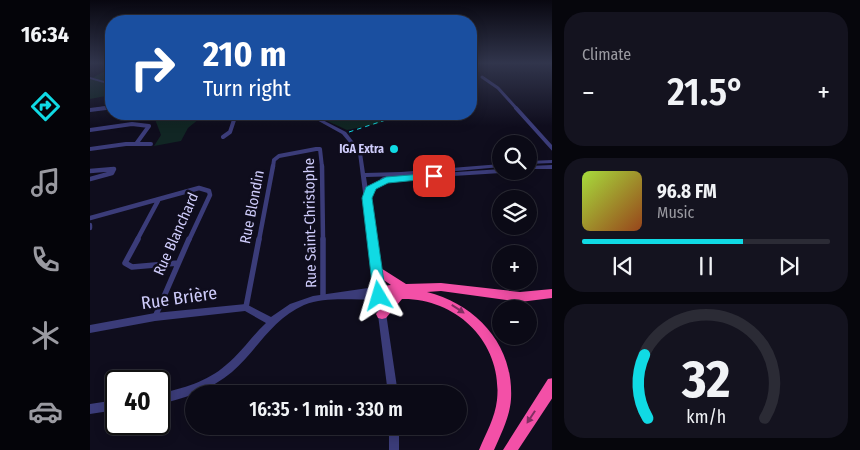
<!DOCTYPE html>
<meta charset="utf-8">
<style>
:root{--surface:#0b0a16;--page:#14131f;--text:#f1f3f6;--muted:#9a9aa1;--line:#2b2b35;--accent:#10dae4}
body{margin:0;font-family:"Fira Sans Condensed",sans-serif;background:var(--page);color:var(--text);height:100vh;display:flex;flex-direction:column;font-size:19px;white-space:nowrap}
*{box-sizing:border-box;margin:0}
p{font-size:16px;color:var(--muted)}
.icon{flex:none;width:28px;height:28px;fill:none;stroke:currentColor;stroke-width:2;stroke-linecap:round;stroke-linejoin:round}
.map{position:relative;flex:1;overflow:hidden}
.side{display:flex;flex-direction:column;gap:12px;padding:12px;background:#06060c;width:308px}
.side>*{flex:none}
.guide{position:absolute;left:15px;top:15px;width:372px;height:105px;border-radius:20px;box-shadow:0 2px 12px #0003,0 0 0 1px var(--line);background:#1a4fa0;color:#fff;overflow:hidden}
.buttons{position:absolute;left:402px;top:135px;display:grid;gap:10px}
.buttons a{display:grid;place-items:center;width:45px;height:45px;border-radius:50%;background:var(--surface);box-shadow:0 2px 12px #0003,0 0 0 1px var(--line);font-size:25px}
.speed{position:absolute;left:15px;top:370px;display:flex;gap:10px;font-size:25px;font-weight:700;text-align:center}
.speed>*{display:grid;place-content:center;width:65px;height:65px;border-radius:50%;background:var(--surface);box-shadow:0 2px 12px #0003,0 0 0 1px var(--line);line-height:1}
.speed .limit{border:2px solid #111;border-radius:8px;background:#fff;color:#111}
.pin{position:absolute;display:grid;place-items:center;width:42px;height:42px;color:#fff;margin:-21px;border-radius:10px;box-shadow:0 2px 8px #0006}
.me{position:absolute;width:55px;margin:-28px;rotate:353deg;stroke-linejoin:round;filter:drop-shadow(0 0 4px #0008)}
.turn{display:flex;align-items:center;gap:18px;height:105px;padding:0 15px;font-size:22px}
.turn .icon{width:65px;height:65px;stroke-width:2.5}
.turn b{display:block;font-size:35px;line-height:42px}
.big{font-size:38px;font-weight:600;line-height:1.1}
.side .tile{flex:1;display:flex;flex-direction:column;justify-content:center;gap:8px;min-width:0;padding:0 18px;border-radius:20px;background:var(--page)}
.side .dial{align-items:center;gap:0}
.dial svg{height:130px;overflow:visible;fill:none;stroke:var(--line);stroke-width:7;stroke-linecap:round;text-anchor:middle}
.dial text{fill:var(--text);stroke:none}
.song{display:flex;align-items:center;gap:15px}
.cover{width:60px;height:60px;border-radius:8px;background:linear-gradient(135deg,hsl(80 70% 55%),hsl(20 70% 35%))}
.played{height:5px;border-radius:2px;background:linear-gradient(90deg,var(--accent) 65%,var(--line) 65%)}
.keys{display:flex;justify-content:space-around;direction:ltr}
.heat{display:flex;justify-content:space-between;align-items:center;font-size:28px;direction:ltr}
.trip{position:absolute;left:95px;top:385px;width:282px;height:50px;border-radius:25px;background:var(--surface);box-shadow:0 2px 12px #0003,0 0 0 1px var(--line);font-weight:600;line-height:50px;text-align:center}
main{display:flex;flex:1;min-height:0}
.dock{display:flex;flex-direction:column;width:90px;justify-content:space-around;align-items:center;background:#040409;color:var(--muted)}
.dock .icon{width:35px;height:35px}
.dock .selected{color:var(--accent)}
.dock b{font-size:22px;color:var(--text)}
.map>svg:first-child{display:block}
</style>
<main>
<nav class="dock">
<b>16:34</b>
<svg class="icon selected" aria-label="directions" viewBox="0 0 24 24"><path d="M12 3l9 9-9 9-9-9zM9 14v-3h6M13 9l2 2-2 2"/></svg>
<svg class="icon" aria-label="music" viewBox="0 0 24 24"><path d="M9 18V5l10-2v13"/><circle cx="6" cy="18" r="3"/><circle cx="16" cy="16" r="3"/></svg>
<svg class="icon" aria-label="phone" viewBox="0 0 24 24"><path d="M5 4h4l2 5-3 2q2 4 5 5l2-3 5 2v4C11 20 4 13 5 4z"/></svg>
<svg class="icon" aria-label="climate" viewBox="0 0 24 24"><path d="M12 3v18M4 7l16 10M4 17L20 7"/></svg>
<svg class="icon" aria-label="car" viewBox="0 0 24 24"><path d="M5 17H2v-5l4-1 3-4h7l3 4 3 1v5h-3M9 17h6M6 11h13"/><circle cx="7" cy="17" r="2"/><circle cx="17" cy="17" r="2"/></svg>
</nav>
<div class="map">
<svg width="463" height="450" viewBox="0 0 463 450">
<rect width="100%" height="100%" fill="#0f0d1d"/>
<path fill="#112624" d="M17,63H21V95L0,99V79L17,70Z
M63,114H115L98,128L91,141L64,146L71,135Z
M222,114H312L287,124L257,130Z"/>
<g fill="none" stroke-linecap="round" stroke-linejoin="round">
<path stroke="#3b3c79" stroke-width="3" d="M392,77L408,88L427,109
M7,109L21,107"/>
<path stroke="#3b3c79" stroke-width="4" d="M426,108L463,149
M0,110L16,108
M0,130L42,124L59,126L46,144
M133,137L140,132L146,114
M0,149L36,144H61
M183,167L184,160L189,156L226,149H230L232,167"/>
<path stroke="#3b3c79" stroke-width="4.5" d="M232,166L233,240
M0,171L24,169L22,173L0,179
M0,218L109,188L119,191L120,195L99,240
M0,225V228
M47,240L69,199
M169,240L183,166"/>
<path stroke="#3b3c79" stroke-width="5.5" d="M48,239L35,263L42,267L88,263
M233,239V297
M156,307L169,239
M65,317L99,239"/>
<path fill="#3b3c79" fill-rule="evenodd" d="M0,77L21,83V85L0,79Z
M216,114H221L256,132L272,153L275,173L311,172L411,164V167L311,176L276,177L278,190L280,185L291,180L290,179L293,177L411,169V171H413L411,173L300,180L284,187L281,196L279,198L308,394H298L286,299C262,301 237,296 214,305C182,319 167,350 142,372C122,389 94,399 69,404V394C93,388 117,382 136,365C151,353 162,336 176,323L155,311L65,321L0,333V325L65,313L156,304L181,317L200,304L223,296L285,287L268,153L252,134Z
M463,160V163L439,164V161Z
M463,165V169H439V166Z
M26,400V410L0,414V404Z
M299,426H309V450H299Z"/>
<path fill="#f350a7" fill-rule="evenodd" d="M286,265L316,284L351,283L430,292L463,289V298L430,302L351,291L337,292C387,305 424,345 421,399C420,416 411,434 404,450H389C396,433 405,418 407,400C413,343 367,298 312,299L296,318L292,319L288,318L286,314L298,300L289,301L285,299L284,296L285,287L301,285L282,272L281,269L282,266Z
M463,378V397L428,450H413L458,379Z"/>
<path stroke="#10dae4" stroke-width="1" stroke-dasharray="4.5 4" stroke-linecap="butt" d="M259,132L314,114"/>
</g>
<defs><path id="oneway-solid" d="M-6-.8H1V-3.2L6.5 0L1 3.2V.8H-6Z" transform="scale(1.25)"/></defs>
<g fill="#812e62">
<use href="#oneway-solid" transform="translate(368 309) rotate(33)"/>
<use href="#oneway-solid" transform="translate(441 417) rotate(123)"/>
</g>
<linearGradient id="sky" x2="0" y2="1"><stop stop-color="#080710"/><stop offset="0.5" stop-color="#31354c"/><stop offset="1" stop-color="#31354c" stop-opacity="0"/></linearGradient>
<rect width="463" height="126" fill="url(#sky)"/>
<path fill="#10dae4" stroke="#0a8e94" d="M344,173L349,176L348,178L298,183L286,189L282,198L296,296L294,300H284L272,198L276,187L296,177Z"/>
<circle fill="#10dae4" stroke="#0f0d1d" stroke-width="2" cx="304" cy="149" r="5"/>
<g text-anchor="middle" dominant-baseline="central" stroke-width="5" stroke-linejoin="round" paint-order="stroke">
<g font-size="12" font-weight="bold" fill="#cfccfb" stroke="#0f0d1d" text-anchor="end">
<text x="294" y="149">IGA Extra</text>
</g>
<g font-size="15" fill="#cfccfb" stroke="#0f0d1d">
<text transform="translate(162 207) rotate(-79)">Rue Blondin</text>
<text transform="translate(220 223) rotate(-91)">Rue Saint-Christophe</text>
<text transform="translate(86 234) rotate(-66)">Rue Blanchard</text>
</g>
<g font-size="18" fill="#cfccfb" stroke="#0f0d1d">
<text transform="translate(89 298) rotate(-8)">Rue Brière</text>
</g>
</g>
</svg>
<div class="buttons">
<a><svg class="icon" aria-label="search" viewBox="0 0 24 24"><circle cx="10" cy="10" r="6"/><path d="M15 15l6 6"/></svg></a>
<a><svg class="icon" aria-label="layers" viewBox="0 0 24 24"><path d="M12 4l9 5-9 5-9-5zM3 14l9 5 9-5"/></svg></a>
<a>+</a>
<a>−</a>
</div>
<div class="speed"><div class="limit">40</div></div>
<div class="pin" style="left:344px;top:176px;background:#d93025"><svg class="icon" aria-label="arrive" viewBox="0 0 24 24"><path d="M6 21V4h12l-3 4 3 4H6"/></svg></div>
<svg class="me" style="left:289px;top:296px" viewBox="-20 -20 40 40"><path d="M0-17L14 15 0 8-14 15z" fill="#10dae4" stroke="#fff" stroke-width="4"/></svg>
<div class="trip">16:35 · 1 min · 330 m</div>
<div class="guide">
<div class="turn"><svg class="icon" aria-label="right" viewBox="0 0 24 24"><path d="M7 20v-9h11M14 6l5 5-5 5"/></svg><div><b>210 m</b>Turn right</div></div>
</div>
</div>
<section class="side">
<div class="tile"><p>Climate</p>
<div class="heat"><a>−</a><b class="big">21.5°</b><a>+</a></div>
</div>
<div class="tile">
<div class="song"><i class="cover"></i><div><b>96.8 FM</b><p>Music</p></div></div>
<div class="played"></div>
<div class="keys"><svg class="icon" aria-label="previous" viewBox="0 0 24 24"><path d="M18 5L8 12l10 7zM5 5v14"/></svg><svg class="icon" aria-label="pause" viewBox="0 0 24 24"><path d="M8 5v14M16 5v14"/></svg><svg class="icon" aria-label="next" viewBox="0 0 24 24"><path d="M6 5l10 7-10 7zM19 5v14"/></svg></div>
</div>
<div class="tile dial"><svg viewBox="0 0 100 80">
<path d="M14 69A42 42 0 1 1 86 69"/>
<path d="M14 69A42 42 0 0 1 12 30" stroke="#10dae4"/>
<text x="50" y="56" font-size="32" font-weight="700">32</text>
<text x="50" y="72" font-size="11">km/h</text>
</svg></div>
</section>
</main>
